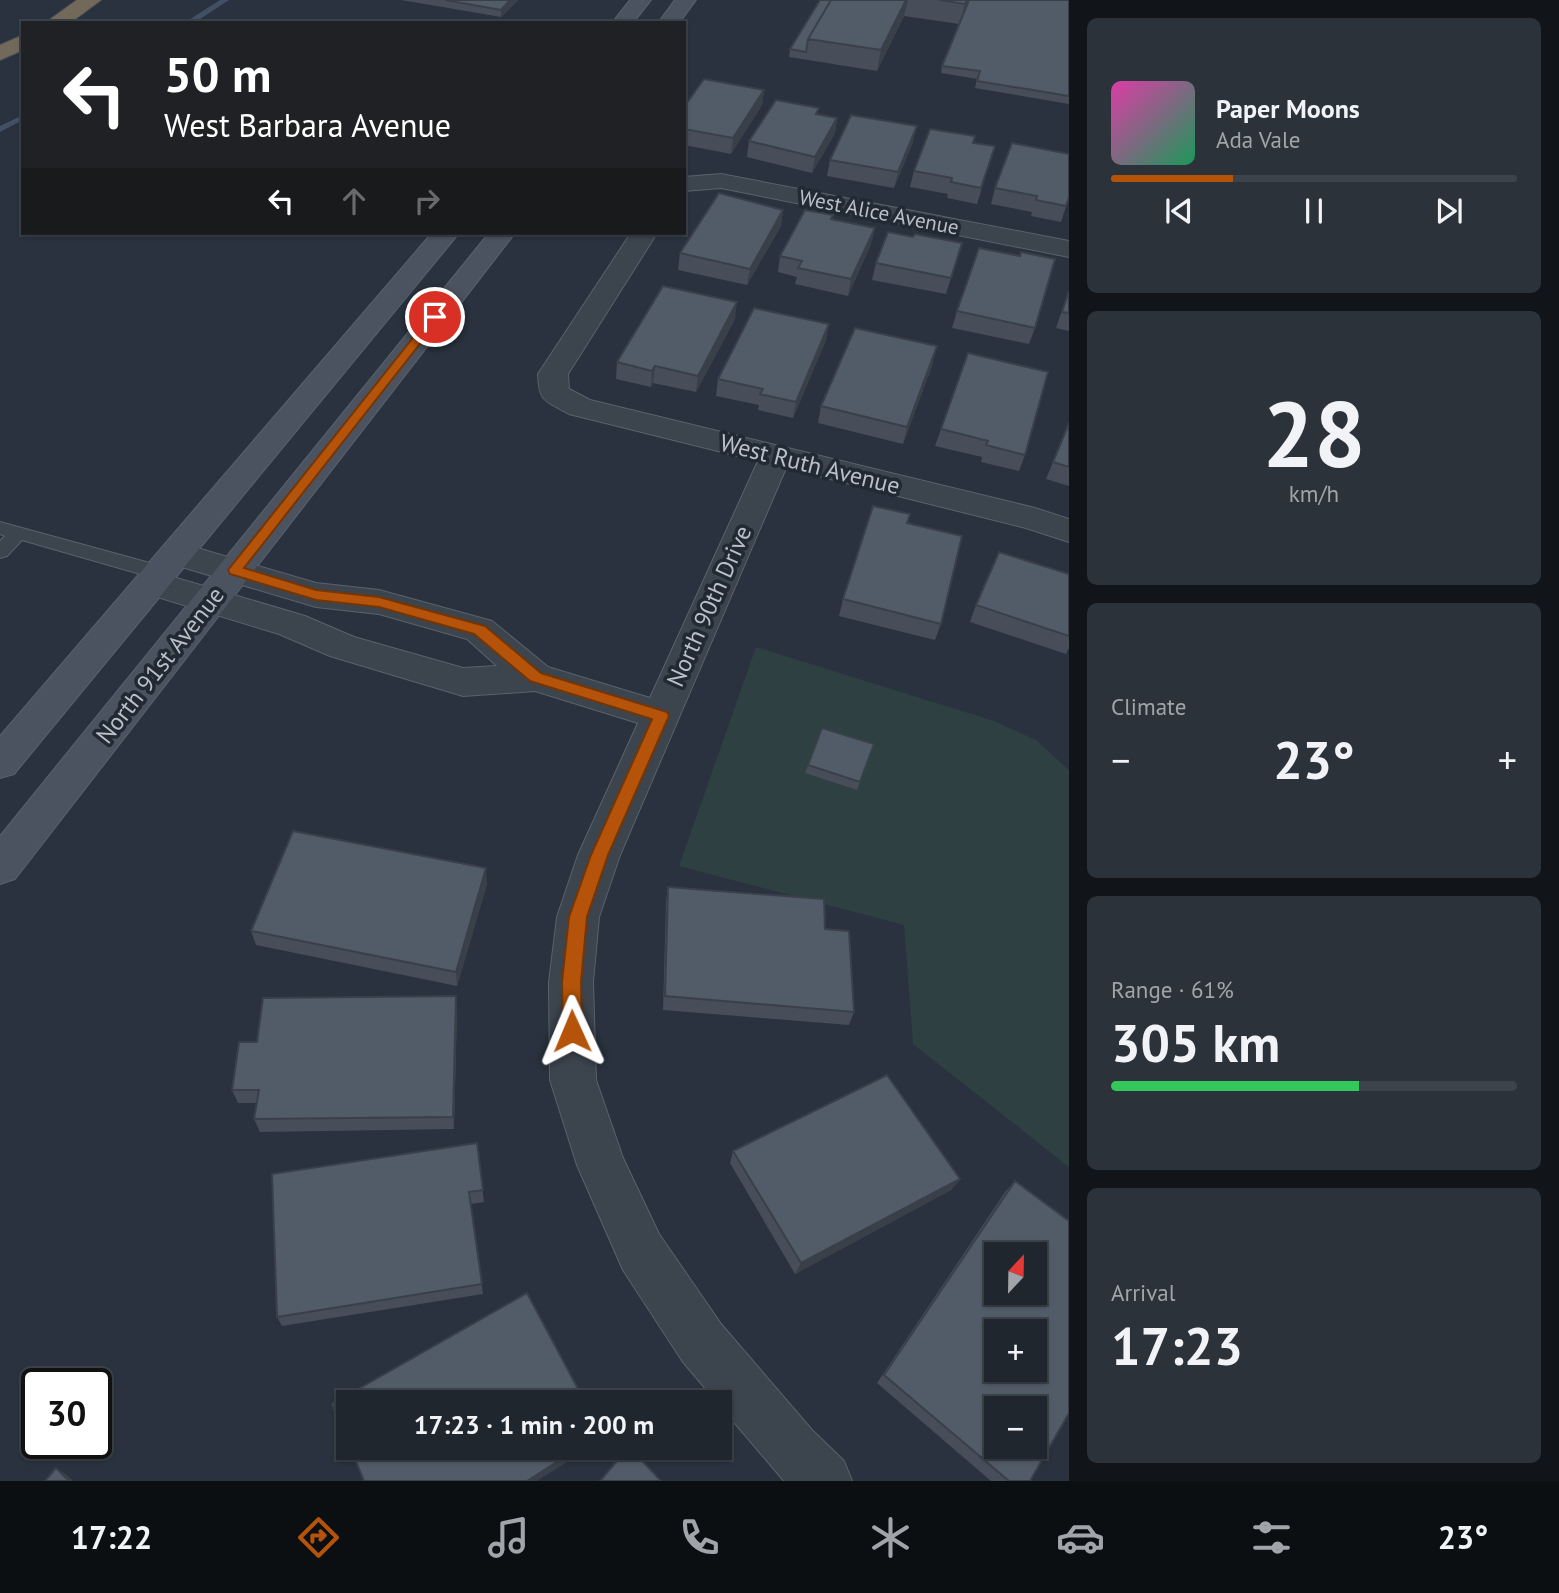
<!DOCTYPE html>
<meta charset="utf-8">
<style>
:root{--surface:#1f262e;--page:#2c323a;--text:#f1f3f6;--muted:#a1a5aa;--line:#3c434a;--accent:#b45309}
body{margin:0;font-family:"PT Sans",sans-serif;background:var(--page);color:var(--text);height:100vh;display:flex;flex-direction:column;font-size:26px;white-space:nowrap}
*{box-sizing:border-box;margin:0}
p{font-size:23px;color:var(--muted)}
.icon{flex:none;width:38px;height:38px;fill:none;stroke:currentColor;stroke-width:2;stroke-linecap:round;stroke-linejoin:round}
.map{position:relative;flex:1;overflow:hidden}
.sheet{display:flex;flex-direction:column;gap:18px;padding:18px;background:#111519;width:490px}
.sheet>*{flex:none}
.top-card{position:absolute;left:21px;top:21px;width:665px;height:214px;border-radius:0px;box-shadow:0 2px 5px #0004,0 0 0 2px var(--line);background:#202124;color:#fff;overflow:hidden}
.needle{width:46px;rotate:22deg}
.controls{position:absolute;left:984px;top:1242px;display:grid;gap:14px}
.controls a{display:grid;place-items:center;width:63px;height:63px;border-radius:0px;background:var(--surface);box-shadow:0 2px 5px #0004,0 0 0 2px var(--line);font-size:35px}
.speed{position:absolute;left:21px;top:1368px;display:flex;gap:14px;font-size:35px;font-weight:700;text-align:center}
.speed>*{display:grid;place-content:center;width:91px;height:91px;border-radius:50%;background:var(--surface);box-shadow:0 2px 5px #0004,0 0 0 2px var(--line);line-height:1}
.speed .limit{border:4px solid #111;border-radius:10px;background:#fff;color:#111}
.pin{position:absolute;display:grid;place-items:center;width:60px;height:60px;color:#fff;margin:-30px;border:4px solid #fff;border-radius:50%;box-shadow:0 2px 7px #0007}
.me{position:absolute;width:77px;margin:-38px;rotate:359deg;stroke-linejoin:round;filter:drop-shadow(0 0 5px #0008)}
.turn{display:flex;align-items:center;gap:24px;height:147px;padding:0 28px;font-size:32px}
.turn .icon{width:91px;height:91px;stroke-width:2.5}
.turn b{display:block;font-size:49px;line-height:60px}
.lanes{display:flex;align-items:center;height:66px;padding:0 28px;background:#0003;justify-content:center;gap:35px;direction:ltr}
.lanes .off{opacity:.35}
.big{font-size:52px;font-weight:700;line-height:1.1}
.sheet .widget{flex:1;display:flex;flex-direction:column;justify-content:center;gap:10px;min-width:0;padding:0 24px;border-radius:10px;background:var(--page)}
.sheet .dial{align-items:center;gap:0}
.dial b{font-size:91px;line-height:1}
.song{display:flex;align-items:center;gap:21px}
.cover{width:84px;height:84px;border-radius:10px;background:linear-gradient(135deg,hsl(320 70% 55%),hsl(150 70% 35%))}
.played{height:7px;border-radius:4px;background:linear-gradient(90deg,var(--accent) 30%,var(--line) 30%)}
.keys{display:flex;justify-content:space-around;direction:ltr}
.heat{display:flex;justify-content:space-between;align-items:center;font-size:38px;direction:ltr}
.charge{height:10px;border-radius:5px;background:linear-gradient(90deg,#34c759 61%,var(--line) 0)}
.trip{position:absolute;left:336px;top:1390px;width:396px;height:70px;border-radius:0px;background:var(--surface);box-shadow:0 2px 5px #0004,0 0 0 2px var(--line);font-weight:700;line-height:70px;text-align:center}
.tab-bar{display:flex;height:112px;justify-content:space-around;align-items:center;background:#0c0f12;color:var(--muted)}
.tab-bar .icon{width:49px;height:49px}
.tab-bar .selected{color:var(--accent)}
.tab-bar b{font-size:32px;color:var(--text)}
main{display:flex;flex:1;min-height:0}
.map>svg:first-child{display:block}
</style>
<main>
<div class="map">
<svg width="1069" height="1481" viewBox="0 0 1069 1481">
<rect width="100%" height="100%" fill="#29323e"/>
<path fill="#2e4041" d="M756,647L994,721L1036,740L1069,770V1167L913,1044L904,925L679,866Z"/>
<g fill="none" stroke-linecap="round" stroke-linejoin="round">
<path fill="#415065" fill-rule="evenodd" d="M220,0H229L194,23H184Z
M23,115V120L0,132V126Z"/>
<defs>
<path id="service" d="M0,522L168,568L170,573L168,578L161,580L22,540L7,556L0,558V541L5,536L0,534Z"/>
<path id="minor" d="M721,174L1069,241V257L721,188L684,191V177Z
M631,233H657L568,374L569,389L590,400L1035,508L1069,519V542L1026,528L786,468L620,855L599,917L593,982L596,1080L623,1158L659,1234L721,1324L812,1430L844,1461L852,1481H784L683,1362L623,1270L577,1165L550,1080L549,982L557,917L578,855L638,723L535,691L463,696L330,656L279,634L141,592L136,583L141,574L153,571L305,616L354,637L463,668L497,666L467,639L379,614L316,607L165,562L160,554L165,546L177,542L316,583L379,590L492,621L548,667L650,698L758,461L569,414C545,400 539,403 538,374Z"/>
<path id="secondary" d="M630,0H651L633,23H612Z
M675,0H696L679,23H658Z
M432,233H459L14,774L0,778V736Z
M489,233H515L15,879L0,884V836Z"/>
<path id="motorway" d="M77,0H101L70,23H45Z
M23,35V50L0,60V45Z"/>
</defs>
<use href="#service" stroke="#5a626b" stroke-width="2"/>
<use href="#minor" stroke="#5a626b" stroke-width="2"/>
<use href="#secondary" stroke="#5a626b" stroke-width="2"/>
<use href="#motorway" stroke="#474f58" stroke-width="2"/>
<use href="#service" fill="#3c444e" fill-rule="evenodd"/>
<use href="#minor" fill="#3c444e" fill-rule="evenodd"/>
<use href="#secondary" fill="#4b5360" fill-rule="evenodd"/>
<use href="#motorway" fill="#73695b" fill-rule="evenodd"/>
</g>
<path fill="#474e59" d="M401,0H518L501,17Z
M820,0H1069V104L975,88L977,79L941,73L942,66L959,24L904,16L877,71L789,57L790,49Z
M764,90L762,105L731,154L684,145V107Z
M818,114L837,118L835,133L812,173L747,157L749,141Z
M913,142L894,188L827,176L830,160Z
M974,143L995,146L977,204L947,198L948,194L910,187L914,171Z
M995,188L1069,197L1061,222L1031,216L1032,212L991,204Z
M783,210L781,226L747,285L678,270L680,253Z
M833,215L832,219L871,244L848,296L795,284L797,277L778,272L780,256Z
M913,237L962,243L946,294L872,280L876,263Z
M1020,256L1035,328L1029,344L952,328L957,311Z
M1069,290V331L1056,328Z
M735,319L696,392L653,383L651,387L616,379L617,362Z
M826,340L793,418L758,410L759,405L716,396L718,379Z
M968,353L1025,455L1019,471L981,462L982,457L935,446Z
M933,363L903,444L818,423L821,406Z
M1069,423V486L1046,479Z
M907,523L941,624L935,640L839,616L843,599Z
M1069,574V648L1066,654L970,622L976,605Z
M874,744L857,790L805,773L808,765Z
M487,884L457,986L256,945L251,931Z
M668,887L825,929L854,1012L849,1025L663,1010L666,902Z
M457,1010L454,1129L260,1132L254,1119L257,1103H238L232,1090Z
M477,1143L484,1202L471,1204L483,1294L282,1326L277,1317Z
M733,1151L960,1179L951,1190L795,1274L730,1163Z
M1015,1181L1030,1481H991L877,1383L1005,1192Z"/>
<path fill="#394049" d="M510,0H518L501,17V10Z
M906,0H908L904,16L877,71L881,50Z
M967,0H971L960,24L965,4Z
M764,90L762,105L731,154L733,138Z
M837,118L835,133L812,173L815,157Z
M917,126L913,142L894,188L898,172Z
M783,210L781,226L747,285L750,269Z
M875,228L871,244L848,296L851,279Z
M737,302L735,319L696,392L698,376Z
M829,324L826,340L793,418L796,402Z
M937,346L933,363L903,444L907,427Z
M655,366L653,383L651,387L652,371Z
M486,868L487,884L457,986L456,972Z
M456,996L457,1010L454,1129L453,1117Z
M960,1179L951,1190L795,1274L801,1263Z
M580,1447H591L537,1481H527Z
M56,1468L67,1475L73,1481H69Z"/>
<path fill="#525b68" stroke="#394049" stroke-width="2" fill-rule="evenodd" d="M445,0H510L501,10Z
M820,0H831L808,39L806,52L790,49Z
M831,0H906L881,50L808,39Z
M939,0H967L965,4Z
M969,0H1069V96L977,81L980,71L942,66Z
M704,79L764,90L733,138L684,129V107Z
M776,100L819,108L816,114L837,118L815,157L749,141Z
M851,115L917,126L898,172L830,160Z
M930,129L975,136L973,143L995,146L981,188L951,182L952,178L914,171Z
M1012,143L1069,154V197L1066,206L1036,200L1037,196L995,188Z
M719,193L783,210L750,269L680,253Z
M805,210L833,215L831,219L875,228L851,279L798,268L802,261L780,256Z
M888,232L913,237L915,234L962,243L951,278L876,263Z
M979,248L1020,256L1021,252L1055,259L1035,328L957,311Z
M663,286L737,302L698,376L655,366L652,371L617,362Z
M1069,291V313L1062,312Z
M754,308L829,324L796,402L760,394L763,389L718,379Z
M855,328L937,346L907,427L821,406Z
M968,353L1048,372L1025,455L986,445L988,441L941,429Z
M1069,423V467L1053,462Z
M873,506L910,514L907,523L962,536L941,624L843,599Z
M999,552L1069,574V636L976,605Z
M822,728L874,744L860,782L808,765Z
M293,831L486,868L456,972L251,931Z
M668,887L824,899L825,929L849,931L854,1012L665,996Z
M456,996L453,1117L254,1119L259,1090H232L239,1042H257L263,998Z
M887,1075L960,1179L801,1263L733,1151Z
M477,1143L483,1190L469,1192L482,1284L277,1317L272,1174Z
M1015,1181L1069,1221V1413L1030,1481H1009L884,1375ZM996,1255H1034V1293H996ZM996,1332H1034V1370H996ZM996,1409H1034V1447H996Z
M527,1293L585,1402H348V1444L332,1404Z
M350,1447H580L527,1481H364Z
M629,1447L661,1481H600Z
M56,1468L69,1481H45Z"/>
<path fill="#b45309" stroke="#753606" stroke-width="2" d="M431,315L441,317L244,568L316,590L379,597L485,626L541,673L667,712L669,716L608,855L587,917L581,982L582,1031L579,1037L572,1040L565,1037L563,1031L562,982L569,917L591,855L652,719L530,681L474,634L379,607L316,600L230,574L228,570Z"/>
<g text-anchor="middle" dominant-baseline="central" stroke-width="7" stroke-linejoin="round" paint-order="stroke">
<g font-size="21" fill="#b9bfc8" stroke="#212933">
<text transform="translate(879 212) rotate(11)">West Alice Avenue</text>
</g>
<g font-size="24" fill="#b9bfc8" stroke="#212933">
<text transform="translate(810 464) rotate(14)">West Ruth Avenue</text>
<text transform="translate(709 606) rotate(-66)">North 90th Drive</text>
<text transform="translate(160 665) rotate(-52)">North 91st Avenue</text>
</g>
</g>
</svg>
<div class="controls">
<a><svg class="needle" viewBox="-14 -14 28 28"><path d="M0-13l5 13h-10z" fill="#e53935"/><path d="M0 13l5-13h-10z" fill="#a1a5aa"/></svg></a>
<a>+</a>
<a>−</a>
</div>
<div class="speed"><div class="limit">30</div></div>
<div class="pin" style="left:435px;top:317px;background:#d93025"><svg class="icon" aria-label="arrive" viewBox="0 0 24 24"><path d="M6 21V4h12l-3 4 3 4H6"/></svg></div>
<svg class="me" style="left:572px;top:1031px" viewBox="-20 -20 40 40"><path d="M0-17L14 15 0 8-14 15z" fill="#b45309" stroke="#fff" stroke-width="4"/></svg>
<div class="trip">17:23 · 1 min · 200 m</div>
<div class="top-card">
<div class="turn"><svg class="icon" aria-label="left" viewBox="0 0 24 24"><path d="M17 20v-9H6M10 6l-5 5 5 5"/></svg><div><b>50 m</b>West Barbara Avenue</div></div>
<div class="lanes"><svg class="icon" aria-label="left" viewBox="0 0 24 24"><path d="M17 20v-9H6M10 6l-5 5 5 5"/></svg><svg class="icon off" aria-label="ahead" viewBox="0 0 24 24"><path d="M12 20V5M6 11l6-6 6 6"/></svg><svg class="icon off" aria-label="right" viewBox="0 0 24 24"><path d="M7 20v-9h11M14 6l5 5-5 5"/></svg></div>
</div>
</div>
<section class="sheet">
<div class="widget">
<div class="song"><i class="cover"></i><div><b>Paper Moons</b><p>Ada Vale</p></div></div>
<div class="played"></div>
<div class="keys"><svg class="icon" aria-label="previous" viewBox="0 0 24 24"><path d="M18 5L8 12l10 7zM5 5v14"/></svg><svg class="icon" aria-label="pause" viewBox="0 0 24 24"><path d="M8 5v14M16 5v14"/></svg><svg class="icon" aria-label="next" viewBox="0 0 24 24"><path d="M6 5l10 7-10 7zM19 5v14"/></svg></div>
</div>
<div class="widget dial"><b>28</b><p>km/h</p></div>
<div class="widget"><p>Climate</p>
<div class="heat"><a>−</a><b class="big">23°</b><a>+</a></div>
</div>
<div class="widget"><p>Range · 61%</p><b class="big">305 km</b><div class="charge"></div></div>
<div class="widget"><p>Arrival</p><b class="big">17:23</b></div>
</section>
</main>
<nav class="tab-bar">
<b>17:22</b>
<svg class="icon selected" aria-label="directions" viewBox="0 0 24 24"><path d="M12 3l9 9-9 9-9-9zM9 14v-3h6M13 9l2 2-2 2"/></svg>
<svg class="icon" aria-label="music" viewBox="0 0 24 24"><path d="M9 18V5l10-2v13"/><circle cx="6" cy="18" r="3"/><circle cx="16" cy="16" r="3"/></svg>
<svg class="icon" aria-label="phone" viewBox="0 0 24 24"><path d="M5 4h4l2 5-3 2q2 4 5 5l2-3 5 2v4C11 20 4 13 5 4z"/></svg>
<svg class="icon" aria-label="climate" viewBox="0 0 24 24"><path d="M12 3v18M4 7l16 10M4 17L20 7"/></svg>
<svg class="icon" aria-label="car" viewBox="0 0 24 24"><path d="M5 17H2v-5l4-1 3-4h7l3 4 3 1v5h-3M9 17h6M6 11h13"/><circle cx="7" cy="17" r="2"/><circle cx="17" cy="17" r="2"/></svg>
<svg class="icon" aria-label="filters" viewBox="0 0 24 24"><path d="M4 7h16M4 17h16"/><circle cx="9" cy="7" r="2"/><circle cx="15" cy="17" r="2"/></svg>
<b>23°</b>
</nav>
